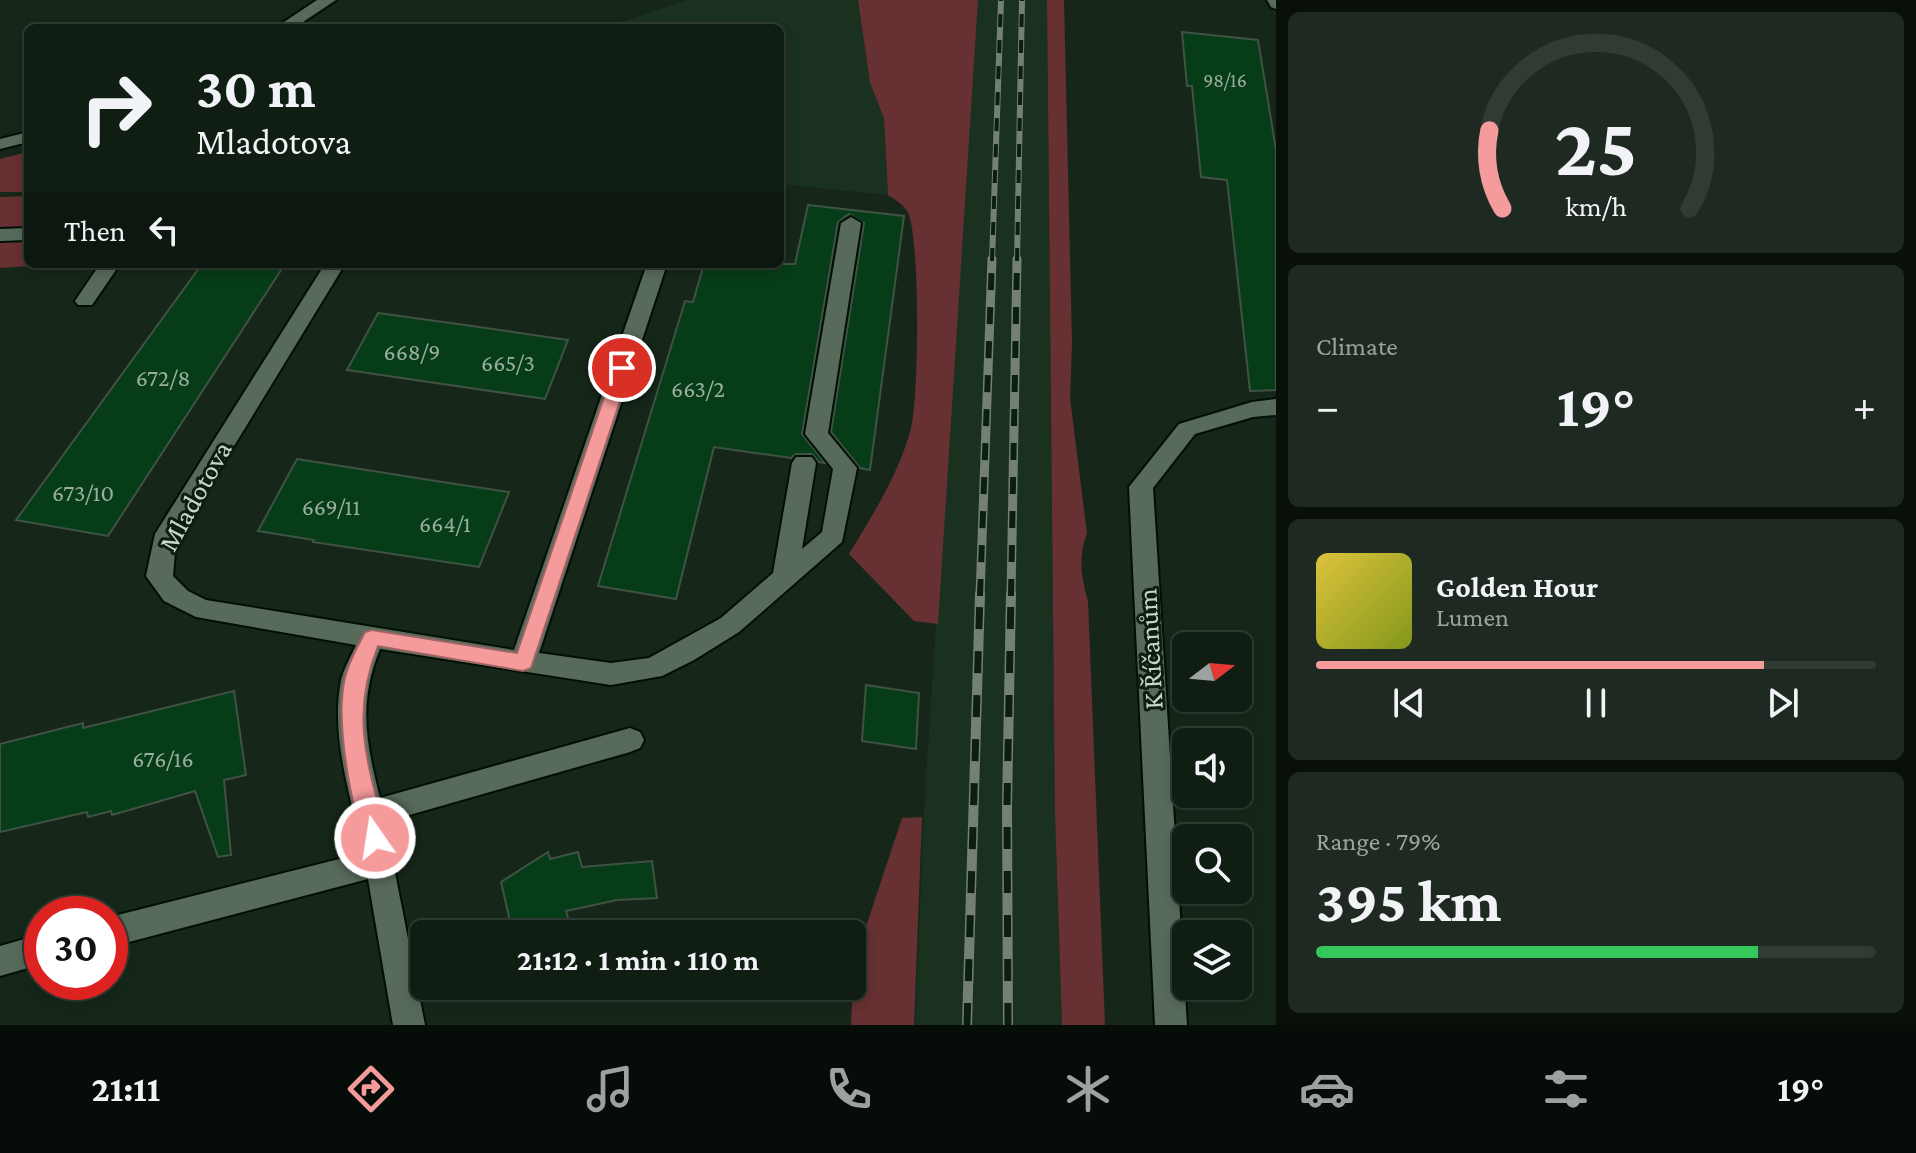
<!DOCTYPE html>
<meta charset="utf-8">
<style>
:root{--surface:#101d13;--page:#1e2a21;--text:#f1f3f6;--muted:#9ca2a0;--line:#303b33;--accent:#f59b9c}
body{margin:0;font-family:"Crimson Pro",serif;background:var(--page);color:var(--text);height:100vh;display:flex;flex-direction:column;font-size:30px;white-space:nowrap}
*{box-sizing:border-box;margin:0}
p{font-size:26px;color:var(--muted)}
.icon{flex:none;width:44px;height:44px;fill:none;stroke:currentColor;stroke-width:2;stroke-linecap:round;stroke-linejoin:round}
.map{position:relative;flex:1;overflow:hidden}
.panel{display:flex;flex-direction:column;gap:12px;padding:12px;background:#09100a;width:640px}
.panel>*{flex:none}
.guide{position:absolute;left:24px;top:24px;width:760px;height:244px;border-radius:12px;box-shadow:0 4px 12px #0003,0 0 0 2px var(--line);background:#101d13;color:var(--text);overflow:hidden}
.needle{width:52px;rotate:74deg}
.buttons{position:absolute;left:1172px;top:632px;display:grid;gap:16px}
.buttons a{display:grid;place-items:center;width:80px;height:80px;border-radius:12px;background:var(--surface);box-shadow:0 4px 12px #0003,0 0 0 2px var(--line);font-size:40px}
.speed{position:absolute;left:24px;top:896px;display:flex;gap:16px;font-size:40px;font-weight:700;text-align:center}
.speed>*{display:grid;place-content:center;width:104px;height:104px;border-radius:50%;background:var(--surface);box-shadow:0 4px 12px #0003,0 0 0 2px var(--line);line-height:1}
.speed .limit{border:12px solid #d22;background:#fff;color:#111}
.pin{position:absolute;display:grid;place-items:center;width:68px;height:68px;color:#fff;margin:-34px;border:4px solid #fff;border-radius:50%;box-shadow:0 2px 8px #0007}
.me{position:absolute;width:88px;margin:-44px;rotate:347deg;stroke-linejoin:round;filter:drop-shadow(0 0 6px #0008)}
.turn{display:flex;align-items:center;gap:28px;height:168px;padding:0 40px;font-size:36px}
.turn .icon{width:104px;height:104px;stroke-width:2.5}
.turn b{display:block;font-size:56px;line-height:68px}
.then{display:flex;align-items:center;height:76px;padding:0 40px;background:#0003;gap:16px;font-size:30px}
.big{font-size:60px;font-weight:700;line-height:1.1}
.panel .tile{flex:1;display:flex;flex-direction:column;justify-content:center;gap:12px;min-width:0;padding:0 28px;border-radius:12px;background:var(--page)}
.panel .dial{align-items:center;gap:0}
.dial svg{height:208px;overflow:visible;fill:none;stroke:var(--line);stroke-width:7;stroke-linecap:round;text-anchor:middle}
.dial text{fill:var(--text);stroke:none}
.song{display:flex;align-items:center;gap:24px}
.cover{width:96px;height:96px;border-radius:12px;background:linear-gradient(135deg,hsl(50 70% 55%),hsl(70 70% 35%))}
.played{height:8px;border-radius:4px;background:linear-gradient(90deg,var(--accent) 80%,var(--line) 80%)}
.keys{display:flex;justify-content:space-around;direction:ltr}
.heat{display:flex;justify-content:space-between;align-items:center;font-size:44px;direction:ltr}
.charge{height:12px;border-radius:6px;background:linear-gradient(90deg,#34c759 79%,var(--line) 0)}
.trip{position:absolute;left:410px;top:920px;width:456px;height:80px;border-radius:12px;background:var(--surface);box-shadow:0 4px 12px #0003,0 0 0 2px var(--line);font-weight:700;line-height:80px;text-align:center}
.tabs{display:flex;height:128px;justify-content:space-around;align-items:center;background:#060c08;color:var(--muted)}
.tabs .icon{width:56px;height:56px}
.tabs .current{color:var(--accent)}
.tabs b{font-size:36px;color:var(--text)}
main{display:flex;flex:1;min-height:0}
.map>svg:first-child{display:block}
</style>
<main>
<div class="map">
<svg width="1276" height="1025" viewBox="0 0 1276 1025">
<rect width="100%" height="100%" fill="#162719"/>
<path fill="#1b3120" d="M687,0H858L870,83L884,118L888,195L780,184V28H604Z
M978,0H1047L1055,814L1062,1025H915L925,792Z"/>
<path fill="#673032" d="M858,0H978L938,624L914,621L849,554C872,516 900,472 911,428C919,395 920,247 909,215C906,206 896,200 888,195L884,118L870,83Z
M1047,0H1064L1072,343L1070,398L1087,533C1078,556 1081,578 1088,601L1105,1025H1062L1055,814Z
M28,152V192H0V159Z
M28,196V264H58L0,268V197Z
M922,817L914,1025H851L854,963L902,818Z"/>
<path fill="#073c18" stroke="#405243" stroke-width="2" d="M1182,32L1258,40L1276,150V390L1250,391L1227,180L1201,177L1192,86H1187Z
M808,205L904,216L870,470L860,468L831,432L864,223L849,214L838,222L802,434L825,463L819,462L812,454H796L791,458L714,447L676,599L598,586L685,301L693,302L704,264H795Z
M202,264H285L108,536L16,520Z
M378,313L472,326L568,340L545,399L347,370Z
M297,459L449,483L509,492L479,567L313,542L314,540L258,531Z
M866,685L919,693L916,749L862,741Z
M234,691L246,775L224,780L231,855L218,857L195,791L112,815L111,811L88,817L87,812L0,832V744L83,723V728Z
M548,852L550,859L578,852L582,867L652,861L657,898L617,900L566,911L569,921L513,934L501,882Z"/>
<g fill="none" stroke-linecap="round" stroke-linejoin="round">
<defs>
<path id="minor" d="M317,0H336L294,28H275Z
M1267,0H1276V9L1271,7Z
M28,132V142L0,149V139Z
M851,217L861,223L828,433L857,468L842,542L739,632L694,660L662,676L611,685L380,649C358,703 366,743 380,798L630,728L640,732L644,740L640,748L630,752L385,822L425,1025H393L368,879L110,947V917L363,853C351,797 330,737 341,680C344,668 351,656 356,645L196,617L164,601L146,576L155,534L325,264H345L176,541L173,576L188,591L206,600L514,650L647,264H667L539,653L611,663L649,658L721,618L773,573L792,463L796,457H812L816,463L802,549L822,532L833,469L805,434L841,223Z
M28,228V240L0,241V229Z
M100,264H120L92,305H78L75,301Z
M1276,399V415L1253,417L1195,434L1153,488L1187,1025H1155L1129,487L1179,424L1252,402Z
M42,934V964L0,976V946Z"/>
</defs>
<use href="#minor" stroke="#020f05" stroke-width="4"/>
<use href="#minor" fill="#586b5b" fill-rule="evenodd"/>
<defs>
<path id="rail-far2" d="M992,261L1001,0
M1017,261L1022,0"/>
<path id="rail-far1" d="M980,596L992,259
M1011,596L1017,259"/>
<path id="rail" d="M967,1025L980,594
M1008,1025L1007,806L1011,594"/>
</defs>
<use href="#rail-far2" stroke="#738075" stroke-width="6"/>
<use href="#rail-far1" stroke="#738075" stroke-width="9"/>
<use href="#rail" stroke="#738075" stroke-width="10"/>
<use href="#rail-far2" stroke="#0d1d10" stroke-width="4" stroke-dasharray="13" stroke-linecap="butt"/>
<use href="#rail-far1" stroke="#0d1d10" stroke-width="6" stroke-dasharray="17" stroke-linecap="butt"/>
<use href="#rail" stroke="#0d1d10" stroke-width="7" stroke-dasharray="22" stroke-linecap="butt"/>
</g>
<path fill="#f59b9c" stroke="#9f6565" stroke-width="2" d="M622,363L631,368L531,668L523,671L378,646C349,718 369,767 387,838L383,845L375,848L367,845C350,808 335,718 345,678C348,663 358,646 365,632L372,630L517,653L614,368Z"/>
<g text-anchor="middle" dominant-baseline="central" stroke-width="6" stroke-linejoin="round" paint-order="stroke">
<g font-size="20" fill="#99ae9e">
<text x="1225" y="80">98/16</text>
</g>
<g font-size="24" fill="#99ae9e">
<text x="412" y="351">668/9</text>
<text x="508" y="362">665/3</text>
<text x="163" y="377">672/8</text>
<text x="698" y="388">663/2</text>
<text x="83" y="492">673/10</text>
<text x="331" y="506">669/11</text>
<text x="445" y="523">664/1</text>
<text x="163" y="758">676/16</text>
</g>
<g font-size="28" fill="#cad4cb" stroke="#0d1d10">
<text transform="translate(195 496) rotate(-61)">Mladotova</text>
<text transform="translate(1150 649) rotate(-93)">K Říčanům</text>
</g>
</g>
</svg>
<div class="buttons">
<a><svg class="needle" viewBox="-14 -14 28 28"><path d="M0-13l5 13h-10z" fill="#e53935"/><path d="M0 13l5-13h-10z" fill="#9ca2a0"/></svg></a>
<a><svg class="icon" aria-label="sound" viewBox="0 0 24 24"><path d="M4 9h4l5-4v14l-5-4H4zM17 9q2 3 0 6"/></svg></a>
<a><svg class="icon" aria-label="search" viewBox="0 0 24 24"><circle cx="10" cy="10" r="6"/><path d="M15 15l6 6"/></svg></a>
<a><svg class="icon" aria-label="layers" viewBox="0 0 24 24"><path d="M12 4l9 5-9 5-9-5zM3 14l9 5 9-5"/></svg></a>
</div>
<div class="speed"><div class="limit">30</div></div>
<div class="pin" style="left:622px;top:368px;background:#d93025"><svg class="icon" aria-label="arrive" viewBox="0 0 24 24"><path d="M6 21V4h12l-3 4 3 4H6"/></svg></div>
<svg class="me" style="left:375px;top:838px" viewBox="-20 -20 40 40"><circle r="17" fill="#f59b9c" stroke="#fff" stroke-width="3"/><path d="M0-11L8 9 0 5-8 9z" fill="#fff"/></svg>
<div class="trip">21:12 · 1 min · 110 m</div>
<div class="guide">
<div class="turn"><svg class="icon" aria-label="right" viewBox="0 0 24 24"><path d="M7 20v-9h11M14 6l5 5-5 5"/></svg><div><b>30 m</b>Mladotova</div></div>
<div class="then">Then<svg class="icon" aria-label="left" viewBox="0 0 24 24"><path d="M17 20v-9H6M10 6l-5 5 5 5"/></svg></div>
</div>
</div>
<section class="panel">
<div class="tile dial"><svg viewBox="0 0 100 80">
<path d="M14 69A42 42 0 1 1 86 69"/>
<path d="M14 69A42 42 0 0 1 9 39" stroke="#f59b9c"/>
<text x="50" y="56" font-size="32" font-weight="700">25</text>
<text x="50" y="72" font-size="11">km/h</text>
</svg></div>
<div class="tile"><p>Climate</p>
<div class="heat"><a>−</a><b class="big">19°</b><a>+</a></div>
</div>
<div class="tile">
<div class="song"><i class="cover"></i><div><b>Golden Hour</b><p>Lumen</p></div></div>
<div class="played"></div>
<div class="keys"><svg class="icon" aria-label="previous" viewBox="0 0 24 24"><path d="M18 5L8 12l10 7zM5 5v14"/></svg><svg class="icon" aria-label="pause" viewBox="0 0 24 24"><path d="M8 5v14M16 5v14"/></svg><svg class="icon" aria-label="next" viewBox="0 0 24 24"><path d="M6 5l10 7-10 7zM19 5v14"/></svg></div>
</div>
<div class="tile"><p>Range · 79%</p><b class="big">395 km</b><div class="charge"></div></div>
</section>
</main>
<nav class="tabs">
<b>21:11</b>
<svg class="icon current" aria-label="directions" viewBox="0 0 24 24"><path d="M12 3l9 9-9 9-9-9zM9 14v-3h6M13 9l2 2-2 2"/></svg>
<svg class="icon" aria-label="music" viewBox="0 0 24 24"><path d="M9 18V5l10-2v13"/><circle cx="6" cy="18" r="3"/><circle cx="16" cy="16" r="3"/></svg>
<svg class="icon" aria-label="phone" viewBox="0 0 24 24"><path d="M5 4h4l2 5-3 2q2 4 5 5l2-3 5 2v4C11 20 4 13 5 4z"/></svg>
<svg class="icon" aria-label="climate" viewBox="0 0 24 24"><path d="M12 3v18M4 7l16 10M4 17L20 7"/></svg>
<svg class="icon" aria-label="car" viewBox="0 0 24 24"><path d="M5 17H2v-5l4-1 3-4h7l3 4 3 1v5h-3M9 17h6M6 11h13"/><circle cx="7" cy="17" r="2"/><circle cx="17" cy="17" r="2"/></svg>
<svg class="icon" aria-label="filters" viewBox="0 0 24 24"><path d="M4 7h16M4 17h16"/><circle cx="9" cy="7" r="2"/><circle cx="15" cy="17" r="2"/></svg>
<b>19°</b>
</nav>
